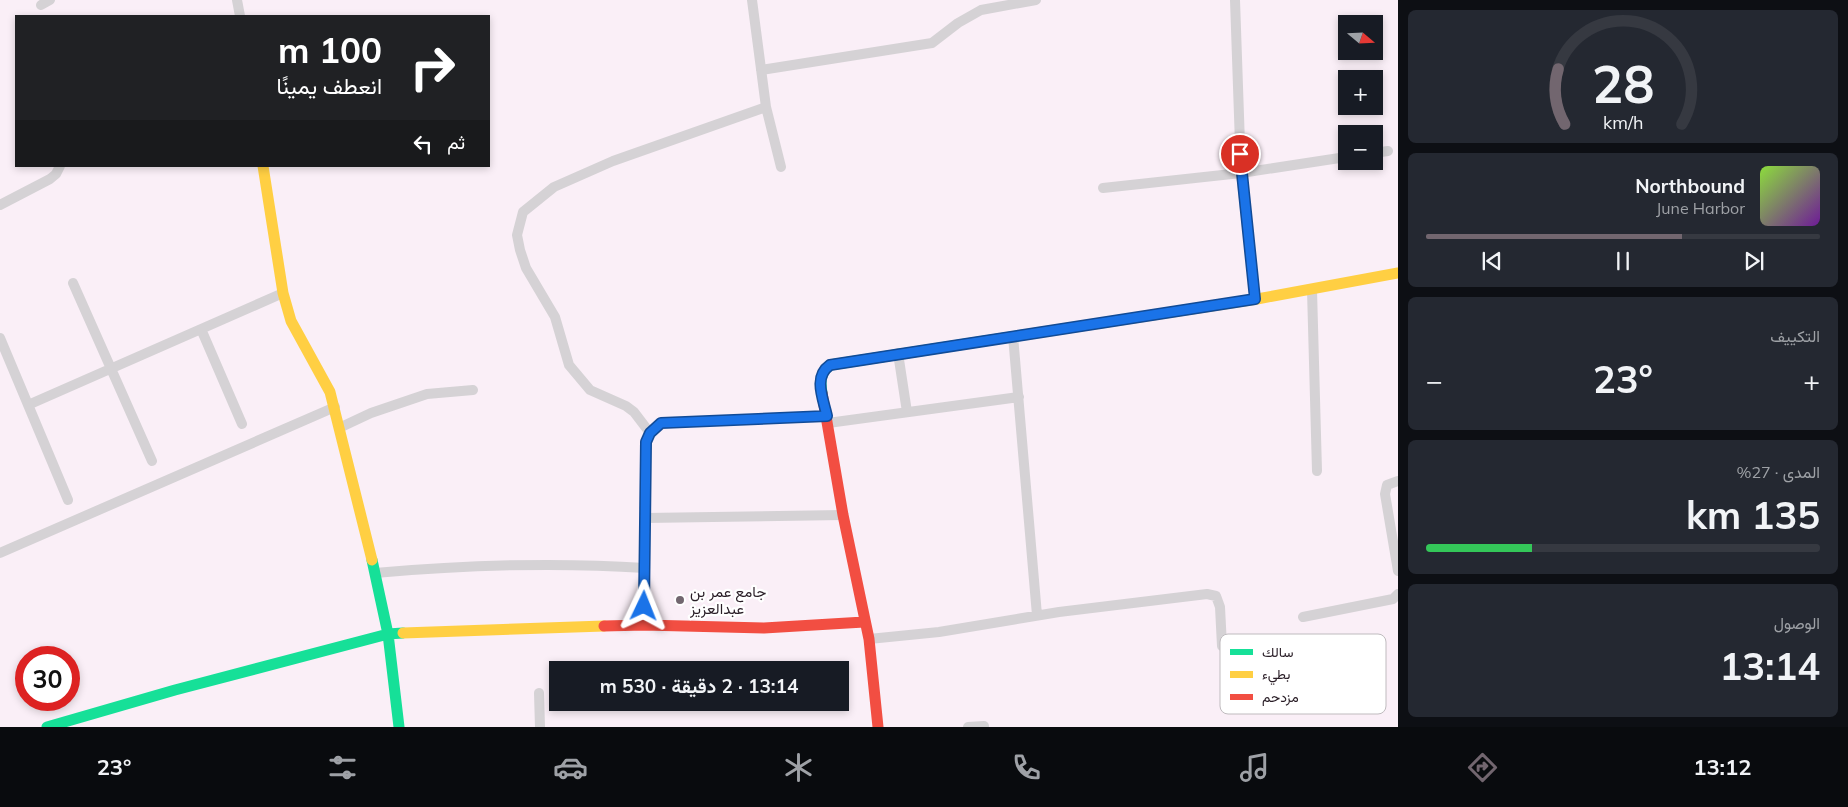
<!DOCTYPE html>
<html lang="ar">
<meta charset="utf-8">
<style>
:root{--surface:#171b24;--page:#242831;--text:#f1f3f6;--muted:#9ea1a6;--line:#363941;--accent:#72666f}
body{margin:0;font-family:Mulish,Vazirmatn,sans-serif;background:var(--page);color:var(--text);direction:rtl;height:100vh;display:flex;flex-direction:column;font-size:19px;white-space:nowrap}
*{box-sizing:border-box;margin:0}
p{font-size:16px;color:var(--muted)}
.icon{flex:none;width:28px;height:28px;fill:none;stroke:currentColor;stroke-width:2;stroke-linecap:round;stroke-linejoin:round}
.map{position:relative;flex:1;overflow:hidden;direction:ltr}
.panel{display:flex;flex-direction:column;gap:10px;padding:10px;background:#0d0f14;width:450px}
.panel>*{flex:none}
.top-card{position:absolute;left:15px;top:15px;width:475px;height:152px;border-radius:0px;box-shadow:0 2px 8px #0003;direction:rtl;background:#202124;color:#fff;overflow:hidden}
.needle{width:32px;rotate:109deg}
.tools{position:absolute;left:1338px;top:15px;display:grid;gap:10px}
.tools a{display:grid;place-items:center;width:45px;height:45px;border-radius:0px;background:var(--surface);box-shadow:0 2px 8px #0003;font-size:25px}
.speed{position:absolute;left:15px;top:646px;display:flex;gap:10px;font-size:25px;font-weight:700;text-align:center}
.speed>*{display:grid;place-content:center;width:65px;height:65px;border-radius:50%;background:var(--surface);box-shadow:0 2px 8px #0003;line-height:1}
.speed .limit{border:8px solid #d22;background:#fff;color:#111}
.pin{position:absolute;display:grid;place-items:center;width:42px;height:42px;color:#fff;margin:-21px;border:2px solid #fff;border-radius:50%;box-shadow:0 1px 5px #0007}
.me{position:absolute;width:55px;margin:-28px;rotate:2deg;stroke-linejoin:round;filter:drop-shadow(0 0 4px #0008)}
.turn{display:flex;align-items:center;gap:18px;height:105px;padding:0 25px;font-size:22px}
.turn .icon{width:65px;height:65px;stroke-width:2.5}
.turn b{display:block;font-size:35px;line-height:42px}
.then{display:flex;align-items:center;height:48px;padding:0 25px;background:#0003;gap:10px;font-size:19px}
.big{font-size:38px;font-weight:700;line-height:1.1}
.panel .card{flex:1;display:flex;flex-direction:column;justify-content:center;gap:8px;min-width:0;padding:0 18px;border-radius:8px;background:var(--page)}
.panel .dial{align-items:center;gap:0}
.dial svg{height:130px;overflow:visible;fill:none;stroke:var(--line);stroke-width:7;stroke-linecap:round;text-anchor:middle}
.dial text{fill:var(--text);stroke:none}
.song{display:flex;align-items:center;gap:15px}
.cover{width:60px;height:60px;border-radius:8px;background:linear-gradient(135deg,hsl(90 70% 55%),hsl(280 70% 35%))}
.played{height:5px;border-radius:2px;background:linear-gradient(90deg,var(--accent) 65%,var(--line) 65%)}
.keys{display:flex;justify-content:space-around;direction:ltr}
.heat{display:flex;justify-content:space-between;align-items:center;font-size:28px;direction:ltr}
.charge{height:8px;border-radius:4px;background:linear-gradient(90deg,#34c759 27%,var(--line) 0)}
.trip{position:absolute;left:549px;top:661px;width:300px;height:50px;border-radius:0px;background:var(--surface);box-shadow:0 2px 8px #0003;font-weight:700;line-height:50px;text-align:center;direction:rtl}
.menu{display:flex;height:80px;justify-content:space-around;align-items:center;background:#090b0e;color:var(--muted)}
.menu .icon{width:35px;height:35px}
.menu .current{color:var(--accent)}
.menu b{font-size:22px;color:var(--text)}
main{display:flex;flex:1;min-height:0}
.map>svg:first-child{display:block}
</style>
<main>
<section class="panel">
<div class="card dial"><svg viewBox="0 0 100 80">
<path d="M14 69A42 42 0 1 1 86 69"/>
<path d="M14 69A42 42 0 0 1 10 35" stroke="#72666f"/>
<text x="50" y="56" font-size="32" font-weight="700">28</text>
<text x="50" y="72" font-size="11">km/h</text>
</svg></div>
<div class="card">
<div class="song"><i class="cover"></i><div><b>Northbound</b><p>June Harbor</p></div></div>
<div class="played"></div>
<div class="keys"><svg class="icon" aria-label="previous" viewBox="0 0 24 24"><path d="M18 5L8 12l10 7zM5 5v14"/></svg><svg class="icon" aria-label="pause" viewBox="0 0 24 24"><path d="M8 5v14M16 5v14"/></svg><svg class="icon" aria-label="next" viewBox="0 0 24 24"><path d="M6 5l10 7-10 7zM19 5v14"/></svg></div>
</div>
<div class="card"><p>التكييف</p>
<div class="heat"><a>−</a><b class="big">23°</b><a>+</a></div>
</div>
<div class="card"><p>المدى · 27%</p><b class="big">135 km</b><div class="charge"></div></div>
<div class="card"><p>الوصول</p><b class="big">13:14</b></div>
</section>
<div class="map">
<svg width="1398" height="727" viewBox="0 0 1398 727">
<rect width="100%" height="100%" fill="#faeff7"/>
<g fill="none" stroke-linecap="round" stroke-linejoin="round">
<path stroke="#d5d2d5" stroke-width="10" d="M237,0L240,16
M752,0L766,107L781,167
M1235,0L1241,173L1255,299
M41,5L50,0
M761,70L932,43L958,23L981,10L1036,0
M1374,153L1388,151
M1103,188L1241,173L1346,157
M0,205L50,179L56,174L60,166
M73,283L152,461
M1312,290L1317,471
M201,329L242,424
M1013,336L1037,615
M0,338L68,500
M898,353L907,412
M28,405L283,293
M828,423L1019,397
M339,428L371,413L427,394L473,390
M650,433L634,412L626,406L590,390L569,365L555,317L526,268L520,250L517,235L523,212L554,187L613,161L766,107
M1398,481L1387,485L1385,494L1398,571
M645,518L843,515
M0,553L335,407
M375,573C465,565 555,562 645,568
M1303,617L1393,599L1398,594
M644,625L646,442L650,433L661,423L827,416
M869,639L939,632L1059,612L1207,594L1216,596L1220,607L1222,646
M539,693L540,727
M968,727L984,726"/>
<path stroke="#16e098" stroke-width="11" d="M822,393C820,381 820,373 830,365L1023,335
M372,560L388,634L399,727
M47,727L175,690L388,634L403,633"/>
<path stroke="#ffcf43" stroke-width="11" d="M263,166L283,293L291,321L330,392L372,560
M1023,335L1257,299L1398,273
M403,633L604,626"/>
<path stroke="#f24e42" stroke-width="11" d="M822,393L843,515L869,639L878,727
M604,626L644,625L764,628L864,622"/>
</g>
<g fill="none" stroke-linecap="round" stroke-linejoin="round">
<defs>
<path id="route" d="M644,606L646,442L650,433L661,423L827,416C823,398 813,377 830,365L1255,299L1240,154"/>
</defs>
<use href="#route" stroke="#114b97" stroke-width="12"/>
<use href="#route" stroke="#1a73e8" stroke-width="9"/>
</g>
<circle fill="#72666f" stroke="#fff" stroke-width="2" cx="680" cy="600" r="5"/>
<g text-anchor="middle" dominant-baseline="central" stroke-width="4.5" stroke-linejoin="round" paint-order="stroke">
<g font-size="15" fill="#291d26" stroke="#fff" text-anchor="start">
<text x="690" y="591">جامع عمر بن<tspan x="690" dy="17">عبدالعزيز</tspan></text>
</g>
</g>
<rect x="1220" y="634" width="166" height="80" rx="8" fill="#fff" stroke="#bfbbbe" stroke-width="1"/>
<rect x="1230" y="649" width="23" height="6" fill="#16e098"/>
<rect x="1230" y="671" width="23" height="7" fill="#ffcf43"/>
<rect x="1230" y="694" width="23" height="6" fill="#f24e42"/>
<g font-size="14" fill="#291d26">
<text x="1262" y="657">سالك</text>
<text x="1262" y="679">بطيء</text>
<text x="1262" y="702">مزدحم</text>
</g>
</svg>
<div class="tools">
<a><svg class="needle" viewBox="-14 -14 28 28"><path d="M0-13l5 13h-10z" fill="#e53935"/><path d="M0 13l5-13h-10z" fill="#9ea1a6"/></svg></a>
<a>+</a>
<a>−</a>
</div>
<div class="speed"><div class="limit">30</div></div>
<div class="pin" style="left:1240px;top:154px;background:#d93025"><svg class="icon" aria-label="arrive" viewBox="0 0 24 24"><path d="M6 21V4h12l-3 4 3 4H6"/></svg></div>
<svg class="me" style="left:644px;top:606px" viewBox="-20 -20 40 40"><path d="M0-17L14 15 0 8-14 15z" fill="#1a73e8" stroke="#fff" stroke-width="4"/></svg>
<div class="trip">13:14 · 2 دقيقة · 530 m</div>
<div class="top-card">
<div class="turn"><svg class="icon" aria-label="right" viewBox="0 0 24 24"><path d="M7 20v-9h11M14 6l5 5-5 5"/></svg><div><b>100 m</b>انعطف يمينًا</div></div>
<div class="then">ثم<svg class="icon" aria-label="left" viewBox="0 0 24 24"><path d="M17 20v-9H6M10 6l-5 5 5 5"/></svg></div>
</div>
</div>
</main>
<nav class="menu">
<b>13:12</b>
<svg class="icon current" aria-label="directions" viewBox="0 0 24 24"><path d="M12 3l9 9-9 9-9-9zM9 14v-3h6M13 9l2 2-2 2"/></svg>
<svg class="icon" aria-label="music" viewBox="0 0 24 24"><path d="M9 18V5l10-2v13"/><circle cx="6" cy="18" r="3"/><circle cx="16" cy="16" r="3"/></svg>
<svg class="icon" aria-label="phone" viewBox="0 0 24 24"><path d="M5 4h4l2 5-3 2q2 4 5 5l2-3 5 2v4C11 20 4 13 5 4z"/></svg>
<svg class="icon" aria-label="climate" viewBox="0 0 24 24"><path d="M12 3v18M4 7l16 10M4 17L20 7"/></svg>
<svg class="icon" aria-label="car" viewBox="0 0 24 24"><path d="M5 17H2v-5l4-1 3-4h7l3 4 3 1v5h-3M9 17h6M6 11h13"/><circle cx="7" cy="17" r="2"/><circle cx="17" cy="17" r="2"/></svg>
<svg class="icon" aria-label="filters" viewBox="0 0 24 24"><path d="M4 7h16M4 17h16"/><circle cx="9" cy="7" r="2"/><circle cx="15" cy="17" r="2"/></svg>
<b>23°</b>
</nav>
